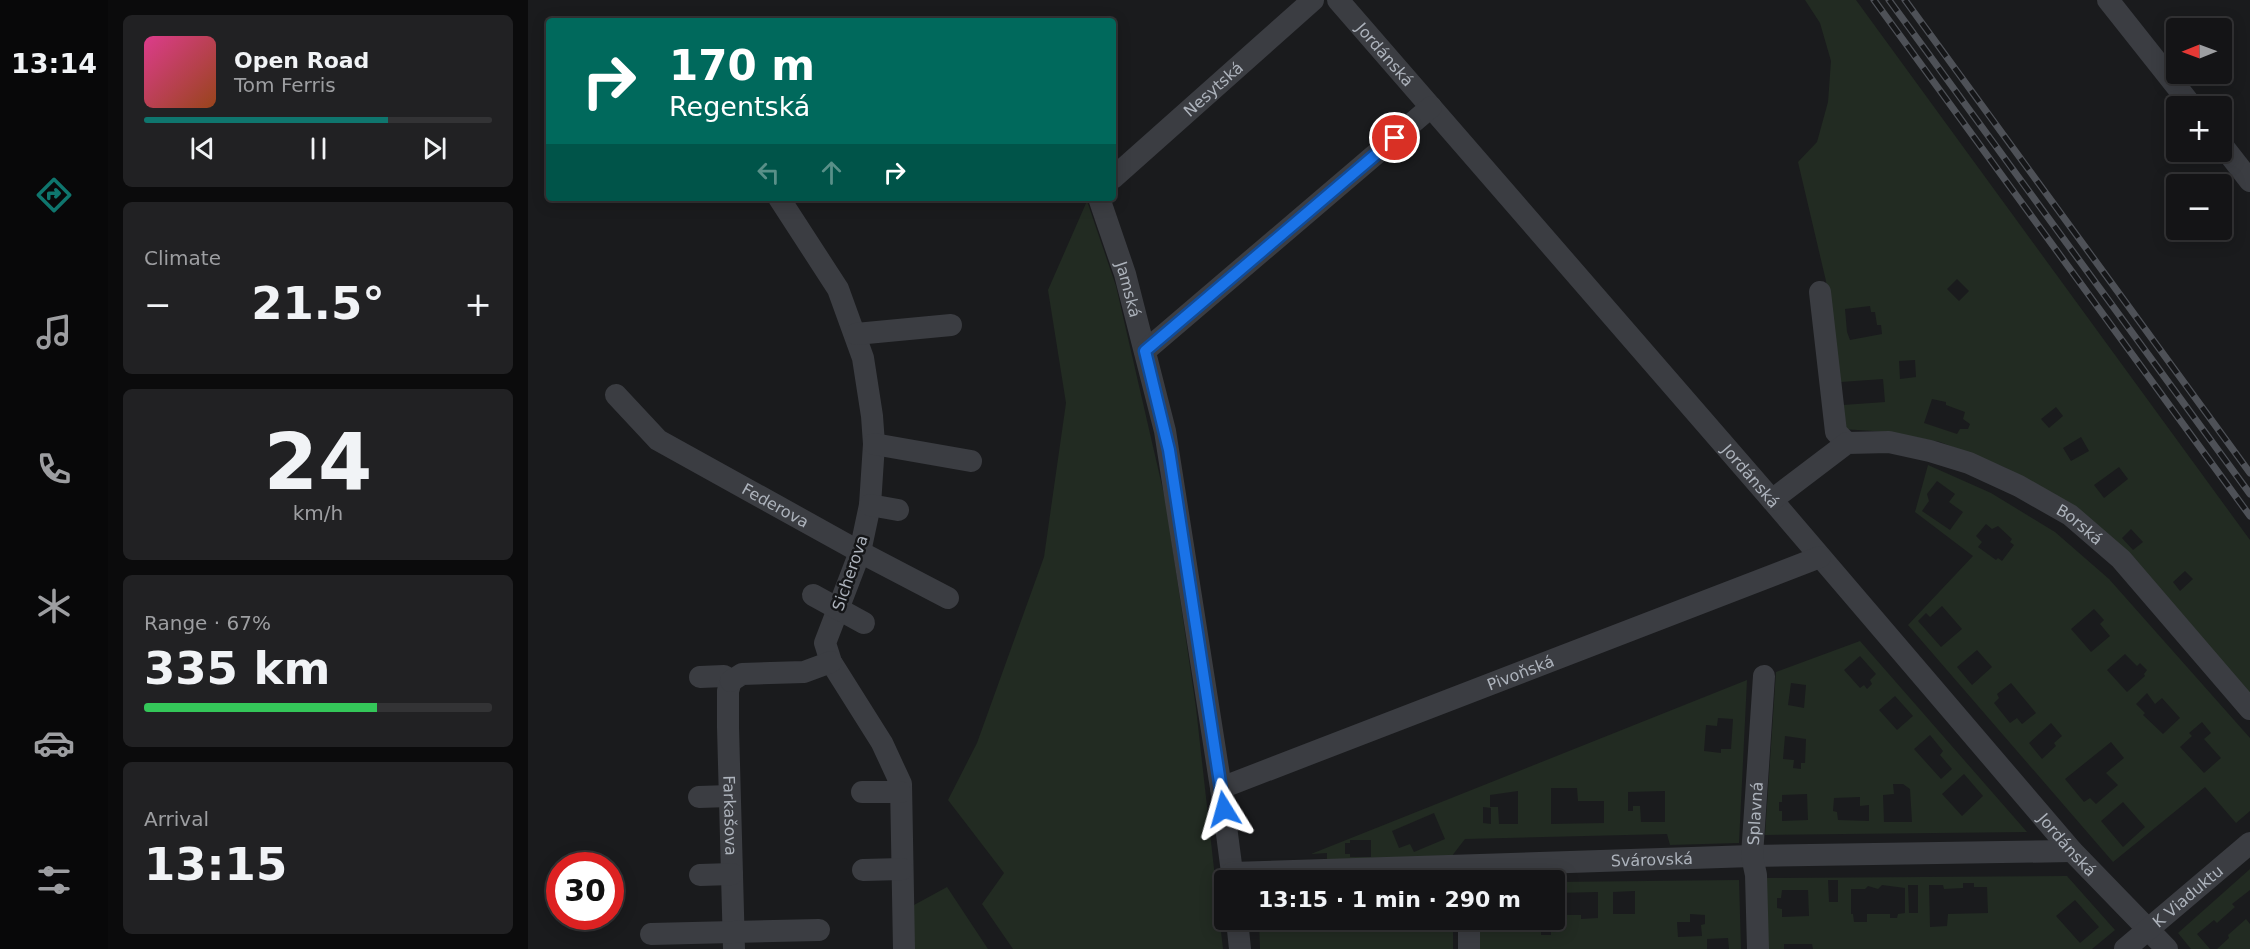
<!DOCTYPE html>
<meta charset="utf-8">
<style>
:root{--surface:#141416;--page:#212123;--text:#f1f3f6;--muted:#9d9ea1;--line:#333335;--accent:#0f766e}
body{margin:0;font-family:"DejaVu Sans",sans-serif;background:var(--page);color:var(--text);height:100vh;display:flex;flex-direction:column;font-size:22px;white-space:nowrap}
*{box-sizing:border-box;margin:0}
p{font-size:20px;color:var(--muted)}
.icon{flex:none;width:33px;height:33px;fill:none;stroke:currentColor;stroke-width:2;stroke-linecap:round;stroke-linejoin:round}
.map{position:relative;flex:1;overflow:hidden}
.panel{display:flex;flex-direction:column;gap:15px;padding:15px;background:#0b0b0c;width:420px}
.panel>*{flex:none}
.banner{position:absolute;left:18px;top:18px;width:570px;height:183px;border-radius:6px;box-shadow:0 3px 15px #0003,0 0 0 2px var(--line);background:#00695c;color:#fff;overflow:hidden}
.needle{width:39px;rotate:269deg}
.fabs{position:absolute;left:1638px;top:18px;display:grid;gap:12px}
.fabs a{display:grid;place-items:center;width:66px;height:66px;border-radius:6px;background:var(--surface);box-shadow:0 3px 15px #0003,0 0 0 2px var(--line);font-size:30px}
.speed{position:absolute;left:18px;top:852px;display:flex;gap:12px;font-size:30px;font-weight:700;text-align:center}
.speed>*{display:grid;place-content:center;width:78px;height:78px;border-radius:50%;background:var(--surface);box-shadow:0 3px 15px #0003,0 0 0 2px var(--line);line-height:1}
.speed .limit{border:9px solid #d22;background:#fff;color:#111}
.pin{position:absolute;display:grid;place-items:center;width:51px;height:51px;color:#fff;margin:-26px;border:3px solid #fff;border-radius:50%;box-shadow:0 2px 6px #0007}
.me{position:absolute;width:66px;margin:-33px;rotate:352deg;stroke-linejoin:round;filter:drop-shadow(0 0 4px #0008)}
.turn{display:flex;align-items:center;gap:21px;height:126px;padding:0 24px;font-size:27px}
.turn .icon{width:78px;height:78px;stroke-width:2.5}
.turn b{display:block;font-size:42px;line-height:51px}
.lanes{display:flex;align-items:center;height:57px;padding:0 24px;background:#0003;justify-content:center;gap:30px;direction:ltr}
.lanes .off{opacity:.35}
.big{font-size:45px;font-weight:600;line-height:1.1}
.panel .widget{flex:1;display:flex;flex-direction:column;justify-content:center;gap:9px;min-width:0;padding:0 21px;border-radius:9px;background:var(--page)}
.panel .dial{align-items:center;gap:0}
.dial b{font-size:78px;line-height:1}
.song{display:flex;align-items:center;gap:18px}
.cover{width:72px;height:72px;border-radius:9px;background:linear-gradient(135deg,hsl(330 70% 55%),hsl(20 70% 35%))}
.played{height:6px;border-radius:3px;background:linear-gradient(90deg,var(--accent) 70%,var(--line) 70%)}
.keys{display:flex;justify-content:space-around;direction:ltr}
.heat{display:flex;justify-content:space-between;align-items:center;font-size:33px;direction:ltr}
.charge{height:9px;border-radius:4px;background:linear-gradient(90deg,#34c759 67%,var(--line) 0)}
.trip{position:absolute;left:686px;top:870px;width:351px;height:60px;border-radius:6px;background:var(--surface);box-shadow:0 3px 15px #0003,0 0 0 2px var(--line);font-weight:600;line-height:60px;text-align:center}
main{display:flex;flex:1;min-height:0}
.menu{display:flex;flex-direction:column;width:108px;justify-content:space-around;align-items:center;background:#080809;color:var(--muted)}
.menu .icon{width:42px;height:42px}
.menu .active{color:var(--accent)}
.menu b{font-size:27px;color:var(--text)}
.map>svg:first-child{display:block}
</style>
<main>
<nav class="menu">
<b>13:14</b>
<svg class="icon active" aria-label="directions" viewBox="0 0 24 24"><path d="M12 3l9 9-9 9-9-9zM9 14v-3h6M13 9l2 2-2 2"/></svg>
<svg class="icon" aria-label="music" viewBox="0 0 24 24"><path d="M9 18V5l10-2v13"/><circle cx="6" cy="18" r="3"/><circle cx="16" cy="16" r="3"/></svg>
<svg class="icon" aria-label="phone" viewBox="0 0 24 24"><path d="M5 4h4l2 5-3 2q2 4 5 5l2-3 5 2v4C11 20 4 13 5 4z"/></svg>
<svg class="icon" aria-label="climate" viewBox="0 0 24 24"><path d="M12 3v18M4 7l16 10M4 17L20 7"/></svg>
<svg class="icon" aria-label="car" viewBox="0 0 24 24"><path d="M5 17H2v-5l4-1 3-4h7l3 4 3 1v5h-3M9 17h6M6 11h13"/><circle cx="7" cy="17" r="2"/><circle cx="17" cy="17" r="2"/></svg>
<svg class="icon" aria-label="filters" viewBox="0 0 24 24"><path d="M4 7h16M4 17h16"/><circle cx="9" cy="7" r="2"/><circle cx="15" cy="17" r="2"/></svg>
</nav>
<section class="panel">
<div class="widget">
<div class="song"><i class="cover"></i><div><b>Open Road</b><p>Tom Ferris</p></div></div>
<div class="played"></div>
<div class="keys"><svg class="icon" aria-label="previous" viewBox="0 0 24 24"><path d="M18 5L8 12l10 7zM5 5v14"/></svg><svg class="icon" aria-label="pause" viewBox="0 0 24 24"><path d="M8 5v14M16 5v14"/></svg><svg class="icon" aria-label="next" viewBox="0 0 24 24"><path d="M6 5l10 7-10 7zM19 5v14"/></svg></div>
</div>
<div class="widget"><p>Climate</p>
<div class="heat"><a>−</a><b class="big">21.5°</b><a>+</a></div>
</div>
<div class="widget dial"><b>24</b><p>km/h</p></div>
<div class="widget"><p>Range · 67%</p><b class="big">335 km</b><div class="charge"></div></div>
<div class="widget"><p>Arrival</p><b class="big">13:15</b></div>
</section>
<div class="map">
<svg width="1722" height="949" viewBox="0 0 1722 949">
<rect width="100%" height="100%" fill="#1a1b1d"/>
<path fill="#222b22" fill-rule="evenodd" d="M1277,0H1328L1722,540V697L1534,501L1476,467L1412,442L1359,432L1315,429L1298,281L1270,162L1289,142L1300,102L1303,61L1292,23ZM1429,279L1441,291L1431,301L1419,289ZM1342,306L1343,312H1347L1349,325H1353L1354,334L1322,340L1319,332L1317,309ZM1387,360L1388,377L1372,379L1371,361ZM1355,379L1357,402L1315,405L1313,382ZM1404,399L1418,402V405L1437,412L1435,419L1442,424L1440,429H1432L1429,434L1396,423ZM1528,407L1535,416L1521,428L1513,419ZM1553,437L1561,451L1543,461L1535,448ZM1591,467L1600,479L1576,498L1566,485ZM1603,529L1615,542L1605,550L1594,538ZM1657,571L1665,579L1652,591L1645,582Z
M559,201L588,286L638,503L668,708L695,949H485L454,904L476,873L420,800L449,743L516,557L538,403L520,290Z
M1400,465L1463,493L1527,532L1581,579L1722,738V811L1708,823L1677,787L1585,862L1380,625L1445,556L1387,512ZM1409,481L1427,494L1421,502L1435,512L1422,530L1394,511L1401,501L1399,494ZM1458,524L1464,529L1470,526L1484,539L1482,542L1486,545L1474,561L1470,558L1468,560L1450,547L1454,542L1448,536ZM1414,606L1434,629L1413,647L1390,621L1398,613L1402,617ZM1566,609L1576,620L1572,624L1582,636L1563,652L1543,629ZM1449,650L1464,667L1444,685L1429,667ZM1597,654L1609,666L1612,663L1619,670L1616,674L1617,676L1599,692L1579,670ZM1483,683L1508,713L1494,724L1489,718L1482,723L1466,703L1471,698L1469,694ZM1619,693L1627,704L1634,698L1652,718L1635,734L1615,715L1617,713L1608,704ZM1674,722L1683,733L1676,739L1693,758L1676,773L1652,747L1664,736L1661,733ZM1523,723L1534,736L1526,743L1528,746L1514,759L1501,743ZM1583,742L1596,758L1578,773L1590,785L1568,804L1562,798L1556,802L1537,779ZM1595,802L1617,827L1595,847L1573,821Z
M1332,641L1499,832L1237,835L1248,672ZM1332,656L1348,674L1342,680L1344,684L1339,689L1336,685L1332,688L1316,670ZM1263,683L1278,685L1276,708L1260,705ZM1367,696L1385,716L1369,730L1351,710ZM1402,735L1415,751L1412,755L1424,769L1413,779L1386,749ZM1257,736L1278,739L1277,763H1273V769L1265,768L1266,760L1255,759ZM1436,774L1455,796L1434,816L1414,794ZM1365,784H1375L1382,789L1384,822H1356L1355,795L1366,794ZM1279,794L1280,820L1254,821V811H1251V802H1254V795ZM1332,797V806L1341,805V821L1310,820L1309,812L1305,811L1306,798Z
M1219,680L1211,843L1142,845L1139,834L937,839L920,861H799V853L783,854ZM1190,718L1205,719L1203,749H1193V753L1176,751L1178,725L1189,726ZM1023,788H1049L1050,801H1076V823L1023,824ZM990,791V824H971L970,807H962V795ZM1137,791V822H1113L1112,806H1105V811H1100V792ZM955,807L963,808V824L955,823ZM906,813L917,839L886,852L882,844L871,848L864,831ZM822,840H843V857H822V854H817V843H822Z
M1722,869V890L1704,904L1707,907L1689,923L1686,920L1669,934L1682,949H1663L1650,933Z
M1539,876L1587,930L1564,949H1285L1284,944H1256V949H1239V878ZM1300,880H1310V902H1301ZM1435,883H1446V887H1459L1460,913L1420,914L1419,926L1402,927L1401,885H1415L1416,889L1435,888ZM1354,885L1377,888V913L1370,914L1369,918H1362V914H1339V922H1326L1325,914H1323V889H1337L1340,886L1350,889ZM1380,885H1390V913H1381ZM1254,890H1280L1281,916L1254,917V909L1249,908V898H1253ZM1547,900L1571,927L1552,943L1528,916Z
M1211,880L1213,949H1201L1200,938L1179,939V949H951L950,920H964V925H960V931H996L997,920H1013V935H1023V923H1019V920H1026V915H1053V919L1070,918V892L1026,893V882ZM1107,891V914H1085V892ZM1162,914L1177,915V924L1173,925L1174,936L1150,937L1149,922H1162Z
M419,887L460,949H385L386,905Z
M1718,919L1722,924V949H1689L1701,938L1700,935Z
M731,920H744L745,923H771L772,920H812L813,924H818L819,920H872L873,932L899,931L900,920H925V949H732Z"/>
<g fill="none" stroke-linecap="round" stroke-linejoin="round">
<g stroke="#3b3d42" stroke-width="22">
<path id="s1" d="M810,0L1244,500L1544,851L1639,949"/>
<path d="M1580,0L1664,106"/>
<path d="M1694,145L1722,181"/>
<path id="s2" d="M585,178L785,0"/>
<path d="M251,198L310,289L335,358L344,416L346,444L342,505L332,552L297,643L303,662L354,743L373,784L376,949"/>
<path id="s3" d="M571,198L597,274L637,431L693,788L705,880"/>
<path d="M1292,292L1308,432L1319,443"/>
<path d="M328,334L423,325"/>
<path d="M617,351L903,107"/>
<path id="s4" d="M88,395L130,440L332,552L420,598"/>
<path d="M346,444L443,461"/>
<path id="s5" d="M1244,500L1319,443L1361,442L1402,451L1441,463L1491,486L1542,515L1593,559L1722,709"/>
<path d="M342,505L370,510"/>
<path d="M285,595L336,623"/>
<path d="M172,677L196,676L203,681"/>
<path id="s6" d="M203,681L200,691V727L206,949"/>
<path d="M203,681L214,674L276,672L303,662"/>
<path id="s7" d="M693,788L1292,557"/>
<path d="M334,792H372"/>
<path d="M171,797L201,796"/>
<path d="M335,870L374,869"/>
<path id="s8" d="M704,873L1224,856L1544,851"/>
<path d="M172,875L204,874"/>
<path d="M709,920L712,949"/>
<path d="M941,920V949"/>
<path d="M123,934L291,930"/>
<path id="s9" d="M1230,949L1228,875L1224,856L1236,676"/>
<path id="s10" d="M1597,949L1722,843"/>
</g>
<defs>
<path id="rail" d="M1346,0L1722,516
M1361,0L1722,494
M1377,0L1722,473"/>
</defs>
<use href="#rail" stroke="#4e5157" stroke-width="7"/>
<use href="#rail" stroke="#151618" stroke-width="4.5" stroke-dasharray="14" stroke-linecap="butt"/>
</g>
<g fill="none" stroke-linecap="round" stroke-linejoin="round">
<defs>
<path id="route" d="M696,809L641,450L617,351L867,138"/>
</defs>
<use href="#route" stroke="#114b97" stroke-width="15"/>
<use href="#route" stroke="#1a73e8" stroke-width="10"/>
</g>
<g text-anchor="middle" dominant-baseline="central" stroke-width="5" stroke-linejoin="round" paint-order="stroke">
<g font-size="16" fill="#adb3bc" stroke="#151618">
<text stroke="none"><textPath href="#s1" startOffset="72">Jordánská</textPath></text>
<text stroke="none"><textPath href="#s2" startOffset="134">Nesytská</textPath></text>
<text stroke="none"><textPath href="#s3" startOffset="96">Jamská</textPath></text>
<text stroke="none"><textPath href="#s1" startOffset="630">Jordánská</textPath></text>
<text stroke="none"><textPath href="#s4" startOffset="196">Federova</textPath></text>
<text stroke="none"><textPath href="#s5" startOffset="346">Borská</textPath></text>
<text transform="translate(322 573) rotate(-71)">Sicherova</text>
<text stroke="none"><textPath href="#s7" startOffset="321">Pivoňská</textPath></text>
<text stroke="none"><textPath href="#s9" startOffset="136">Splavná</textPath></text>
<text stroke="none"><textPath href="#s6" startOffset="135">Farkašova</textPath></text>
<text stroke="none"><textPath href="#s1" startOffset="1116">Jordánská</textPath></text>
<text stroke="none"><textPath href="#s8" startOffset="420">Svárovská</textPath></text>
<text stroke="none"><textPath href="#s10" startOffset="82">K Viaduktu</textPath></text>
</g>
</g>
</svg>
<div class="fabs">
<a><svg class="needle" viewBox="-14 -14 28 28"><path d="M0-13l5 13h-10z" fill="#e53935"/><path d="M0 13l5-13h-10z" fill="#9d9ea1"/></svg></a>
<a>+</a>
<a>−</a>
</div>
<div class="speed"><div class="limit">30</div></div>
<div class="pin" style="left:867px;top:138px;background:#d93025"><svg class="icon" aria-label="arrive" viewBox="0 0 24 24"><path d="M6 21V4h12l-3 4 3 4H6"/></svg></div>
<svg class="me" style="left:696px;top:809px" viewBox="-20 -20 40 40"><path d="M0-17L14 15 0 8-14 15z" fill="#1a73e8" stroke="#fff" stroke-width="4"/></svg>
<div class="trip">13:15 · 1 min · 290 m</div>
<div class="banner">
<div class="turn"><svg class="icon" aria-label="right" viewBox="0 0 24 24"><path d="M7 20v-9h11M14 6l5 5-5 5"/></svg><div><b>170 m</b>Regentská</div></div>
<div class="lanes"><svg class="icon off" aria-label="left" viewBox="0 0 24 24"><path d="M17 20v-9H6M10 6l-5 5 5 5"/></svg><svg class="icon off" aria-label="ahead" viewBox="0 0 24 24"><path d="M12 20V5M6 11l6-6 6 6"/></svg><svg class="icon" aria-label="right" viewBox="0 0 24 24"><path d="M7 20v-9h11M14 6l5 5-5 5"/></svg></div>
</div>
</div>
</main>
